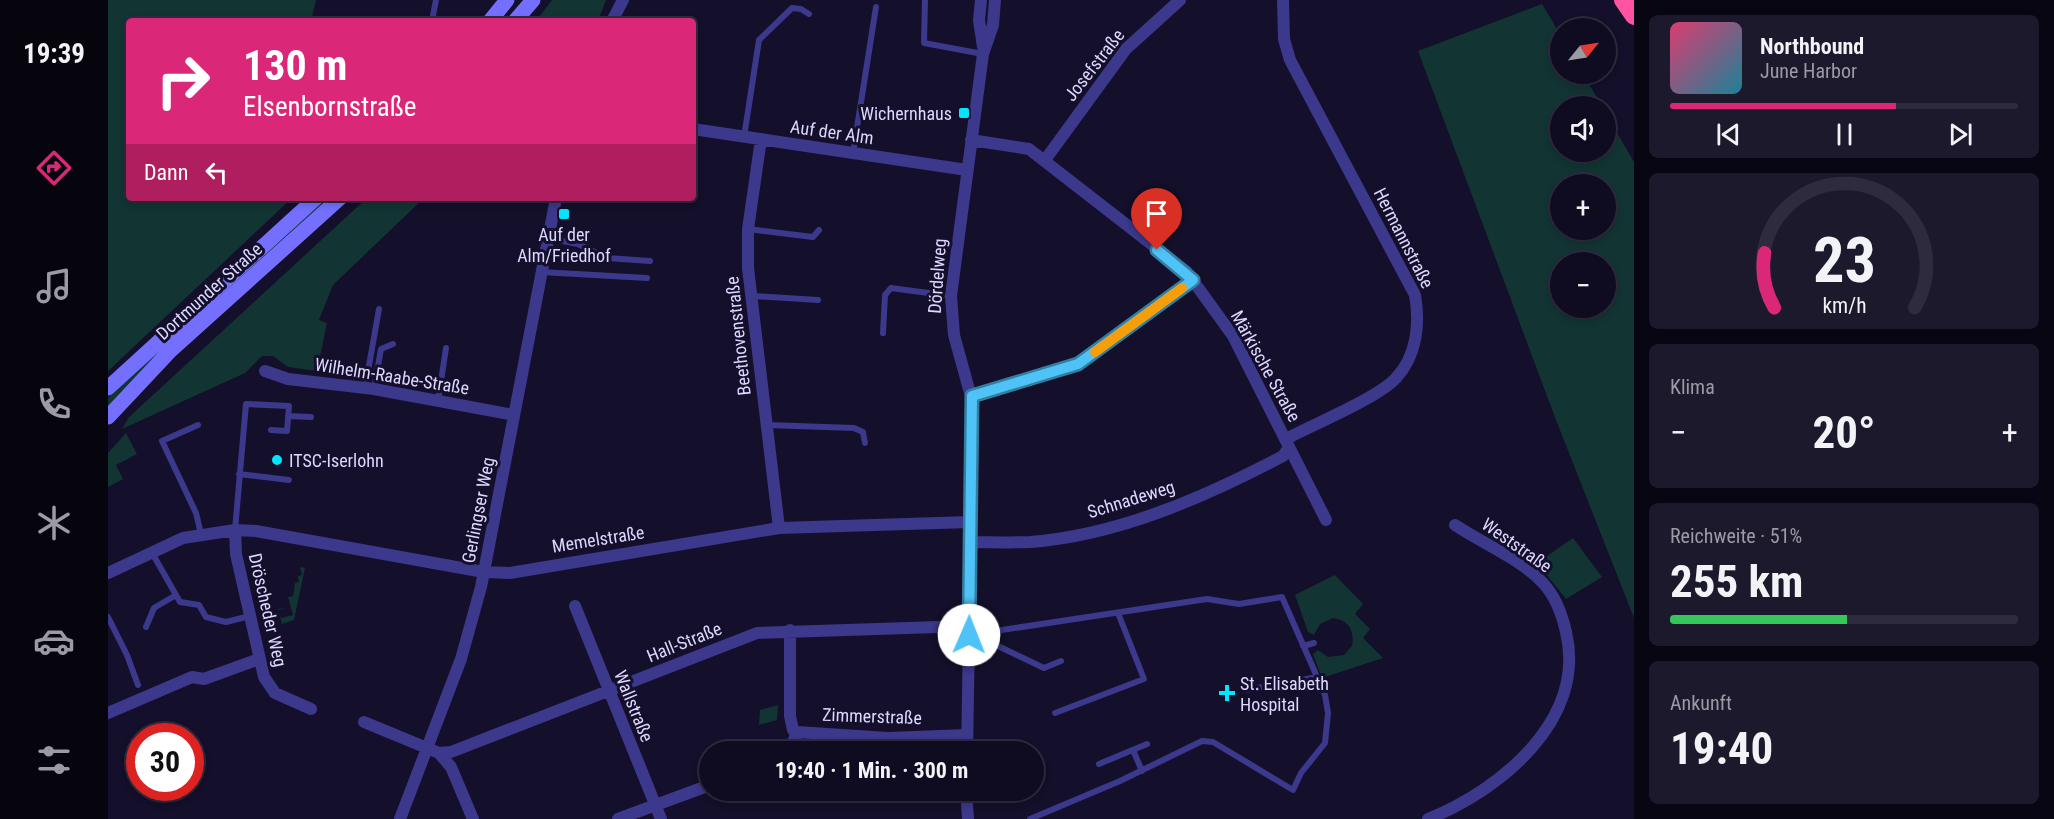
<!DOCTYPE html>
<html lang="de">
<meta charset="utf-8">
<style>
:root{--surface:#0f0b20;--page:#1d192d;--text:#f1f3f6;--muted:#9b9ba5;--line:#2f2b3e;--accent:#db2777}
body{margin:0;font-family:"Roboto Condensed",sans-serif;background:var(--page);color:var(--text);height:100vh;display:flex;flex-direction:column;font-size:22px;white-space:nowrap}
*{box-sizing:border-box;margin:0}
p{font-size:20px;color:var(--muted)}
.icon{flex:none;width:33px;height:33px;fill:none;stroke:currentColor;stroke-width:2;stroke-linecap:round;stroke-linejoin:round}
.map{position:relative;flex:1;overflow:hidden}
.drawer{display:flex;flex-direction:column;gap:15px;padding:15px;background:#080612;width:420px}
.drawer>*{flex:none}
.top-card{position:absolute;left:18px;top:18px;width:570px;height:183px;border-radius:6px;box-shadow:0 3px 9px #0003,0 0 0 2px var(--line);background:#db2777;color:#fff;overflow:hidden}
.needle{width:39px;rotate:60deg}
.buttons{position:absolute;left:1442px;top:18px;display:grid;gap:12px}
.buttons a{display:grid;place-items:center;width:66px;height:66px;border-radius:50%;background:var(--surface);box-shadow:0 3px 9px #0003,0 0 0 2px var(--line);font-size:30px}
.speed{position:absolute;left:18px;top:723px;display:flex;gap:12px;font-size:30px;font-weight:700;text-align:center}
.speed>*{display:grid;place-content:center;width:78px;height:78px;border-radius:50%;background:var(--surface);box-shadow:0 3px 9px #0003,0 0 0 2px var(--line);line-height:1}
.speed .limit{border:9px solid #d22;background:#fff;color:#111}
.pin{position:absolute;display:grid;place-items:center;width:51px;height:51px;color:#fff;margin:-62px -26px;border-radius:50% 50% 50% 0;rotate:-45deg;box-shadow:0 0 6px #0007}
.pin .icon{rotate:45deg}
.me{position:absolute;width:66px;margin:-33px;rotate:1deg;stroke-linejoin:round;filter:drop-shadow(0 0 4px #0008)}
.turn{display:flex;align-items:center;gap:21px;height:126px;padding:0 18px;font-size:27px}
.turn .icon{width:78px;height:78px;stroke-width:2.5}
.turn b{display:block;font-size:42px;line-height:51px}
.then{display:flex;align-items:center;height:57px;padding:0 18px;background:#0003;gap:12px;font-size:22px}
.big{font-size:45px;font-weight:700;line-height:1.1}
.drawer .widget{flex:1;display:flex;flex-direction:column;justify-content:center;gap:9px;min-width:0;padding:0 21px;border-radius:9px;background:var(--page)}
.drawer .dial{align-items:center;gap:0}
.dial svg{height:156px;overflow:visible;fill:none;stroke:var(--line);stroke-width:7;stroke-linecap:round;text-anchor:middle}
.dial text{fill:var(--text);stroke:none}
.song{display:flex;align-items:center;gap:18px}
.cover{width:72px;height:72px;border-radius:9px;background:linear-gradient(135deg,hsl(340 70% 55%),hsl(190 70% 35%))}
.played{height:6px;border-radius:3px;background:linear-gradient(90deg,var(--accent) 65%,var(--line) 65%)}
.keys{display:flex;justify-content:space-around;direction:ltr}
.heat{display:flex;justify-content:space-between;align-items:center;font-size:33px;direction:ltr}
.charge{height:9px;border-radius:4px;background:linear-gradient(90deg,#34c759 51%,var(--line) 0)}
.trip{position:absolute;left:591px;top:741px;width:345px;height:60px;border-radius:30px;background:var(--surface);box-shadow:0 3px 9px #0003,0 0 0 2px var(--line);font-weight:700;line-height:60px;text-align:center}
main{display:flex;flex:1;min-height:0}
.tabs{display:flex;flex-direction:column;width:108px;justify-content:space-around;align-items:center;background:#06040d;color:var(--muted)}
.tabs .icon{width:42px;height:42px}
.tabs .on{color:var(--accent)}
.tabs b{font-size:27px;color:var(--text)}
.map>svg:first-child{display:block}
</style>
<main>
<nav class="tabs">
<b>19:39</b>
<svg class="icon on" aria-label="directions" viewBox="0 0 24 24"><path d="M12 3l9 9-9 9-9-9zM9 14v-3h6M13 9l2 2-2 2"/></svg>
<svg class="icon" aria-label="music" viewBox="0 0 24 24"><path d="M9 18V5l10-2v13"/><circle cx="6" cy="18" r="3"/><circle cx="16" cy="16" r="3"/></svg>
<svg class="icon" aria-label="phone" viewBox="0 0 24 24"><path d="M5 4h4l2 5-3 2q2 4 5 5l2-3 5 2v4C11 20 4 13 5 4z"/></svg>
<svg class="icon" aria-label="climate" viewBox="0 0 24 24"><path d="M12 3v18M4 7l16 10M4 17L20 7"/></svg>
<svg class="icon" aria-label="car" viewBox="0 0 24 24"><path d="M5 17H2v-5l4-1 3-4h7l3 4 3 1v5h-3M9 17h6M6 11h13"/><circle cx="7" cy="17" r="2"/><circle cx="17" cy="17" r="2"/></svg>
<svg class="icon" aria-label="filters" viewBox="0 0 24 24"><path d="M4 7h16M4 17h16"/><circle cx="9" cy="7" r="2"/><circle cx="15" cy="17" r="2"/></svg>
</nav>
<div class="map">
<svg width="1526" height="819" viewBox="0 0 1526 819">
<rect width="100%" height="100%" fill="#140f2a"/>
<path fill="#123433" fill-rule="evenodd" d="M0,0H208L203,21H21V198H184L0,371Z
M444,0H498L490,21H428Z
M1434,4L1452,34V74H1475L1494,106H1452V152H1497V112L1526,162V618L1448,420L1310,51ZM1452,184H1497V230H1452ZM1452,262H1497V308H1452Z
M218,198H223L42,362L0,408V398L23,375Z
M259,198H316L225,285L211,320L219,323L209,371L180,367L165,356H154L137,373L14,429L21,417Z
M18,433L29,454L8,465L15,479L0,487V453Z
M1465,538L1494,577L1458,599L1429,563Z
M192,567L197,568L186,620L174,624L170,609L178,608L170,610L173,618L185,615L180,597L185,596L187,583L191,582L190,576L194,575Z
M1227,575L1255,604L1247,614L1262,629L1255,638L1275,658L1214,678L1205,654L1210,650L1220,657L1236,655L1244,646C1247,630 1240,620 1225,618L1212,624L1206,635L1200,632L1187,595Z
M670,705L669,720L651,725L652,710Z"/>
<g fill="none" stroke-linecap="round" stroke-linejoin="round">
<path stroke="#3c388b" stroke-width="6" d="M817,0L816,43L875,54
M324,21L328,0
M636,137L651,40L684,8L693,9L701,14
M745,153L768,7
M640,229L705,237L711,230
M439,238L470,244L499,258L542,261
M433,272L539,278
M644,296L710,300
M775,333L777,295L783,288L843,296
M257,388L271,309
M266,389L273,349L285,344
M330,401L338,348
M180,416L203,417
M90,425L54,441L88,513L93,534
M659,425L746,428L755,432L757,443
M131,474L181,480
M127,530L138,404L181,406L179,431L163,430
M43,551L72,602L91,605L98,617L118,622L142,616
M0,617L19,655L30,685
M38,627L46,608L68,595
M891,632L886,641L890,646L936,668L953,661
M861,635L1099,599L1131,604L1174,597L1217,695L1220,713L1217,743L1193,773L1185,790L1105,742L1094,741L1012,781L922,819
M1195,646L1206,643
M1137,690L1210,677
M947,713L1036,679L1010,613
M1025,750L1034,771
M991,764L1039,744"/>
<path stroke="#3c388b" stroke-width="12" d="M873,0L871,20L875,47
M1175,0L1176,39L1182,60L1307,295C1312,323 1309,356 1288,378C1270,398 1204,425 1178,439
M504,21L515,0
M585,129L859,170
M653,139L640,229V268L671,528
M863,140L921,149L1078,271L1125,336L1218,520
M937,160L1018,49L1072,0
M157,371L180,379L266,389L406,415
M864,396L970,364L1085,280
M127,530L128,554L156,677L167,693L203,709
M862,542C882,542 902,543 922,542C1011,535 1097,497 1175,456L1181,447
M0,573L75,538L127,530L148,531L376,572L402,573L671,528L862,522
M467,606L553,819
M682,630V716L685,730
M0,713L84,677L96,679L151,659
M256,722L331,753L343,752L649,633L861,626
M681,752L689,732L780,738L859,735
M859,752L865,404L846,335L843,296L875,54L885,25L887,0
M331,753L343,767L365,819
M858,790L860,819
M292,819L353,659L373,587L448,198
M510,819L602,785
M1320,819C1392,790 1479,720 1458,632C1454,614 1448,597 1435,583C1413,559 1374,543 1347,525"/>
<path stroke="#746fff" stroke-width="15" d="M382,21L399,0
M407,21L425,0
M0,388L208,198
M0,417L61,352L232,198"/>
<path stroke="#ff53a4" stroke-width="18" d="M1515,0L1526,16"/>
</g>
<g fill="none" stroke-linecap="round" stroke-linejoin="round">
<defs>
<path id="route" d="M861,635L864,396L970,364L1085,280L1049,250"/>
</defs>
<use href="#route" stroke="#337fa1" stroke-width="15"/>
<use href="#route" stroke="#4fc3f7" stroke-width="10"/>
<path stroke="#f59e0b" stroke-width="10" d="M987,352L1074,288"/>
</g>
<g fill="#04e4ff" stroke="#140f2a" stroke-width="2">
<rect x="850" y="107" width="12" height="12" rx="3"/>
<rect x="450" y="208" width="12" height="12" rx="3"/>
<circle cx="169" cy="460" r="6"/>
<path d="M1116 684h6v6h6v6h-6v6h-6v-6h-6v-6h6z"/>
</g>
<g text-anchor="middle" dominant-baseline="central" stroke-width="6" stroke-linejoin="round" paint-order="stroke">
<g font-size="18" fill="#ddd8ff" stroke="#140f2a">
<text transform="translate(986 65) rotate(-52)">Josefstraße</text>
<text transform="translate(724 132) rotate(8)">Auf der Alm</text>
<text transform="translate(1296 238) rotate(63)">Hermannstraße</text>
<text transform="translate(829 276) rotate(-86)">Dördelweg</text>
<text transform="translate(101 291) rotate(-42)">Dortmunder Straße</text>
<text transform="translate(630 336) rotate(-96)">Beethovenstraße</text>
<text transform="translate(1158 366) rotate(61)">Märkische Straße</text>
<text transform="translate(284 376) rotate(9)">Wilhelm-Raabe-Straße</text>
<text transform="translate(1023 499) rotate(-17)">Schnadeweg</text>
<text transform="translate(370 510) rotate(-79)">Gerlingser Weg</text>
<text transform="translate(490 539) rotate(-9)">Memelstraße</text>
<text transform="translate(1409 545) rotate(35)">Weststraße</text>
<text transform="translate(160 610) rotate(77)">Dröscheder Weg</text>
<text transform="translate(576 642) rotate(-22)">Hall-Straße</text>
<text transform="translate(526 706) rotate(68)">Wallstraße</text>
<text transform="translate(764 716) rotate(2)">Zimmerstraße</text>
</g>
<g font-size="18" fill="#ddd8ff" stroke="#140f2a" text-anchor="start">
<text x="844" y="113" text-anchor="end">Wichernhaus</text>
<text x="456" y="234" text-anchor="middle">Auf der<tspan x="456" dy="21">Alm/Friedhof</tspan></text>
<text x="181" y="460">ITSC-Iserlohn</text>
<text x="1132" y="683">St. Elisabeth<tspan x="1132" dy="21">Hospital</tspan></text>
</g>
</g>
</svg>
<div class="buttons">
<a><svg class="needle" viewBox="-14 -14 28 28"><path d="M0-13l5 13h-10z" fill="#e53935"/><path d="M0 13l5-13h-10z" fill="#9b9ba5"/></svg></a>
<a><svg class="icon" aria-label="sound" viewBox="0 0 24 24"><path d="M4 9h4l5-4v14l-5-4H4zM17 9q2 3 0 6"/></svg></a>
<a>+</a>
<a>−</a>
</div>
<div class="speed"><div class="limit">30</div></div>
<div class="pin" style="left:1049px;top:250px;background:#d93025"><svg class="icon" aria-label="arrive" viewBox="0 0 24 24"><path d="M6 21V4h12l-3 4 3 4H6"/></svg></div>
<svg class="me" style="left:861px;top:635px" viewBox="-20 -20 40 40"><circle r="19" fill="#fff"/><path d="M0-13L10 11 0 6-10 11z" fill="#4fc3f7"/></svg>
<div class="trip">19:40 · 1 Min. · 300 m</div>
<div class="top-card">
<div class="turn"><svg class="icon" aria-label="right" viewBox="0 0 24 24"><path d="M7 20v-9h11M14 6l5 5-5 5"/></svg><div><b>130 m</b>Elsenbornstraße</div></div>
<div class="then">Dann<svg class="icon" aria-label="left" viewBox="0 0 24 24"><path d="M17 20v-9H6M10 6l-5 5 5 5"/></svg></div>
</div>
</div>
<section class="drawer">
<div class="widget">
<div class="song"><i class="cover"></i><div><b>Northbound</b><p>June Harbor</p></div></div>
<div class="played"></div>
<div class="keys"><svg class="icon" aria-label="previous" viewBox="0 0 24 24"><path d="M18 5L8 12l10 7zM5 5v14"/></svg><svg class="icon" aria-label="pause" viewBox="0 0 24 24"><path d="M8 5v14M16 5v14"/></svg><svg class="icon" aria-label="next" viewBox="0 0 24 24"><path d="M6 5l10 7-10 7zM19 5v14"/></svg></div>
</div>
<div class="widget dial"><svg viewBox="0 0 100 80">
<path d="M14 69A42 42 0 1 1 86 69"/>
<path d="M14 69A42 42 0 0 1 9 41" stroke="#db2777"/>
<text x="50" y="56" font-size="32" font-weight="700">23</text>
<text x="50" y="72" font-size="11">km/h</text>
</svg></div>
<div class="widget"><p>Klima</p>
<div class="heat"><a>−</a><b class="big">20°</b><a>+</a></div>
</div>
<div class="widget"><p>Reichweite · 51%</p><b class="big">255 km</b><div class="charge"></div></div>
<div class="widget"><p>Ankunft</p><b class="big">19:40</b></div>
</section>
</main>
